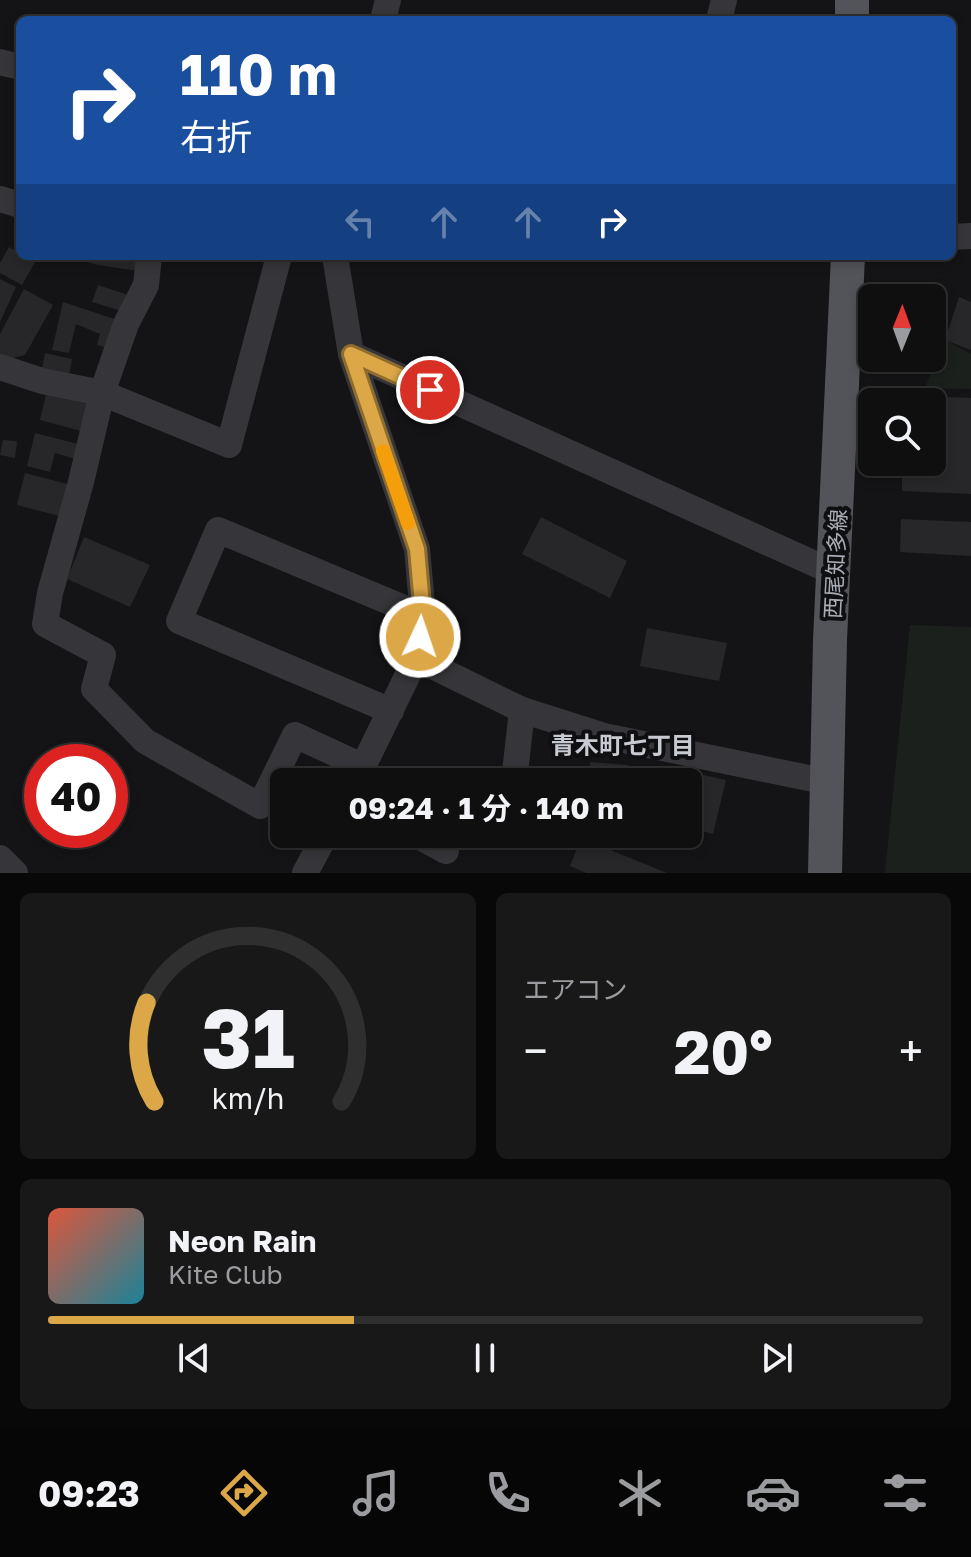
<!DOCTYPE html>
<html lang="ja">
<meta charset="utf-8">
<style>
:root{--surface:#0f0f10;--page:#181819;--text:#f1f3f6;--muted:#9b9c9f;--line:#2f2f30;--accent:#dca746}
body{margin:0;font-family:"Golos Text","Noto Sans JP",sans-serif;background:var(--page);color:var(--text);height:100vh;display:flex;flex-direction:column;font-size:30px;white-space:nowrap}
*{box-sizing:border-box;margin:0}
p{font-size:26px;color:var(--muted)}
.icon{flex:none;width:44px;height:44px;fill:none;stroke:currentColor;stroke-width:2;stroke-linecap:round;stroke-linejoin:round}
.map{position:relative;height:873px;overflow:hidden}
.details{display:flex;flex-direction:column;gap:20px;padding:20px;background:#080809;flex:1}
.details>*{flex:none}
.guide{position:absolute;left:16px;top:16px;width:940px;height:244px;border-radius:12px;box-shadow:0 4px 12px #0003,0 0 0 2px var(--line);background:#1a4fa0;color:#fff;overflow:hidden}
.needle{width:52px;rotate:1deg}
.controls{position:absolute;left:858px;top:284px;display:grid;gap:16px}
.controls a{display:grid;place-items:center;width:88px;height:88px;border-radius:12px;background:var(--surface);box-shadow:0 4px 12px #0003,0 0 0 2px var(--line);font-size:40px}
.speed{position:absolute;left:24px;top:744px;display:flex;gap:16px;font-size:40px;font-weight:700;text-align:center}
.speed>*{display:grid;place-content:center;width:104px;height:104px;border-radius:50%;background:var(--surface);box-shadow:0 4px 12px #0003,0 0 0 2px var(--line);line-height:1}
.speed .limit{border:12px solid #d22;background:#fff;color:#111}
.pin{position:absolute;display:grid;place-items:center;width:68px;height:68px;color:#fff;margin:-34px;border:4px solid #fff;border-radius:50%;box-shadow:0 2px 8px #0007}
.me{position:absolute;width:88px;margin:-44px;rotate:3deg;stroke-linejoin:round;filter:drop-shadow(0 0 6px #0008)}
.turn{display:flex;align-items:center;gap:28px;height:168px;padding:0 32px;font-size:36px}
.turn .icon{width:104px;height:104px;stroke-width:2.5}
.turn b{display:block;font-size:56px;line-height:68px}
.lanes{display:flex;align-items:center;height:76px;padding:0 32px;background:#0003;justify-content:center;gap:40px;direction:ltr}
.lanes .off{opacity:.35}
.big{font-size:60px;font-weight:700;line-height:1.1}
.details .widget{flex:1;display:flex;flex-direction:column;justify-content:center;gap:12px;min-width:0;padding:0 28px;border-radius:12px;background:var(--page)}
.details .dial{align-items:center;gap:0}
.dial svg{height:208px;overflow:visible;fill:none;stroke:var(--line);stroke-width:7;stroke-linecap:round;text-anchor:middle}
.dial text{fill:var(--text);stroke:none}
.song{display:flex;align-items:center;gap:24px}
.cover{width:96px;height:96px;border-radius:12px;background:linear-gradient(135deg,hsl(10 70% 55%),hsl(190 70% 35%))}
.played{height:8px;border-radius:4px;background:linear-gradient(90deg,var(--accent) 35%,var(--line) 35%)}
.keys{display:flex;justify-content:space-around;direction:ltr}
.heat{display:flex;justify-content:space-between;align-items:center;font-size:44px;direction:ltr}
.details .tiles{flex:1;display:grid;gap:20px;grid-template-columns:1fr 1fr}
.widget:last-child{grid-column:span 2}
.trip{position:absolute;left:270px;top:768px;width:432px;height:80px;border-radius:12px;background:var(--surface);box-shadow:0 4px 12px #0003,0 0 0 2px var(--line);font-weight:700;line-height:80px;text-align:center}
.menu{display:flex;height:128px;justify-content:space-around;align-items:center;background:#060606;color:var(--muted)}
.menu .icon{width:56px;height:56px}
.menu .current{color:var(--accent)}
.menu b{font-size:36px;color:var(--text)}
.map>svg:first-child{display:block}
</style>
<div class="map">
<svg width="971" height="873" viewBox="0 0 971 873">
<rect width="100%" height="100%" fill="#141416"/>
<path fill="#1b201c" d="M945,340L971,354V389L925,388Z
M910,625L971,627V873H885Z"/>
<path fill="#272729" d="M9,247L20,253V256L35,262L22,285L0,273V263Z
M140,256L139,271L98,265L68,257Z
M0,279L16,287L0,322Z
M98,285L131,296L125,312L92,302Z
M24,289L53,305L25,355L4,360L0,357V334Z
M959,297L971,302V350L945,340Z
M63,302L120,321L112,349L97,345L100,334L76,324L69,353L52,350Z
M45,353L72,359L68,380L41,374Z
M47,390L89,403L81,431L40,420Z
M904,395L971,398V494L902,491V462H932V402H904Z
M35,433L82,445L79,460L55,453L50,472L27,466Z
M3,440L17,441L15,458L0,455Z
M25,473L71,485L63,517L17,505Z
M541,517L627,561L610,598L522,554Z
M901,519L971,522V556L900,552Z
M84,537L150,565L130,607L67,579Z
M647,628L727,643L719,681L640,666Z
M590,762L629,765V782H589Z
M703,775L726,780L713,834L691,828Z
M581,838L667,873H586L570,866Z"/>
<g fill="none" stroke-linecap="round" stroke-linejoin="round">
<path stroke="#36363a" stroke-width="26" d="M383,20L388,0
M719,20L724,0
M0,62L20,67
M0,199L20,205
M952,237L971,236
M149,256L146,285L126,324L102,393L81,482L50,593L45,624L103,655L94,689L145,741L260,806L295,735L364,767
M335,256L351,354L417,549L423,616L416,658L357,779
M351,354L835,573
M0,367L42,381L102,393L229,445L279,256
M416,658L522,710L604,736L828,782
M391,711L179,621L218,530L423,616
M514,782L522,710
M415,834L446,851
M0,858L15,873
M305,873L326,834"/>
<path stroke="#525459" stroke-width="34" d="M852,0V20
M825,873L830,640L848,256"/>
</g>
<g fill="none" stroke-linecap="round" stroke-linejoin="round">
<defs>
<path id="route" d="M420,637L423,616L417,549L351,354L430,390"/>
</defs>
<use href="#route" stroke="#8f6d2e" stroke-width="20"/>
<use href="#route" stroke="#dca746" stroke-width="14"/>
<path stroke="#f59e0b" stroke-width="14" d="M383,451L408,523"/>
</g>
<g text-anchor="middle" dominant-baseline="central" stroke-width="8" stroke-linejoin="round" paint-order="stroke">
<g font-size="22" fill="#a8acb4" stroke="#0f0f11">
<text transform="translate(835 564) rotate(-87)">西尾知多線</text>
</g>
<g font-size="24" font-weight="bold" fill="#c8cad1" stroke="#0f0f11">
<text x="623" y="744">青木町七丁目</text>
</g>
</g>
</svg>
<div class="controls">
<a><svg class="needle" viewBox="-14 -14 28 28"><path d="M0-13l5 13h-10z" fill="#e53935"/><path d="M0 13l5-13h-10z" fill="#9b9c9f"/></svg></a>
<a><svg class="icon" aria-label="search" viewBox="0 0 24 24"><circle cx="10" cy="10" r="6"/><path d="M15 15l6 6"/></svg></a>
</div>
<div class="speed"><div class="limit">40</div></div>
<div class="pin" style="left:430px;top:390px;background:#d93025"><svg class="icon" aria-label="arrive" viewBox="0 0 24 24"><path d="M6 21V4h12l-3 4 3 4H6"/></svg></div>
<svg class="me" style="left:420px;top:637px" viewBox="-20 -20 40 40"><circle r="17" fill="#dca746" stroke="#fff" stroke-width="3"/><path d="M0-11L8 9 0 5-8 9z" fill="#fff"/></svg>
<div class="trip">09:24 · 1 分 · 140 m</div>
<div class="guide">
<div class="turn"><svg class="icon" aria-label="right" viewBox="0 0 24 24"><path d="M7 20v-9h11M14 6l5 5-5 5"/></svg><div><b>110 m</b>右折</div></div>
<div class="lanes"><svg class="icon off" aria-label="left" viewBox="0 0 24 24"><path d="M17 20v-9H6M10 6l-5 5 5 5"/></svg><svg class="icon off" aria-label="ahead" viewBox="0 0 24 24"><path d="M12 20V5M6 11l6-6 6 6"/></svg><svg class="icon off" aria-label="ahead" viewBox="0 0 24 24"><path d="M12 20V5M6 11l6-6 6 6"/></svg><svg class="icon" aria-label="right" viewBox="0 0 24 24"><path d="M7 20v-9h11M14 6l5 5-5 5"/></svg></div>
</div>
</div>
<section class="details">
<div class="tiles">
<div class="widget dial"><svg viewBox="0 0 100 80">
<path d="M14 69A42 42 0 1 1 86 69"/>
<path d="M14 69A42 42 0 0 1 11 31" stroke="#dca746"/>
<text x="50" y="56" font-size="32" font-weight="700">31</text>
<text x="50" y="72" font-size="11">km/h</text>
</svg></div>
<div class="widget"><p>エアコン</p>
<div class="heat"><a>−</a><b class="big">20°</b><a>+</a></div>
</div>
<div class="widget">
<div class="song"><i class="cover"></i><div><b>Neon Rain</b><p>Kite Club</p></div></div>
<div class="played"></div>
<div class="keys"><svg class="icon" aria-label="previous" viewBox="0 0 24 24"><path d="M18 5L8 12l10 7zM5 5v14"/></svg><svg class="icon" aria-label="pause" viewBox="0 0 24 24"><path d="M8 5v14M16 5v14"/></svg><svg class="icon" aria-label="next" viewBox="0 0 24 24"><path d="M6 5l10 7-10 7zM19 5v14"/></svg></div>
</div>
</div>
</section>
<nav class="menu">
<b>09:23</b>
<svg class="icon current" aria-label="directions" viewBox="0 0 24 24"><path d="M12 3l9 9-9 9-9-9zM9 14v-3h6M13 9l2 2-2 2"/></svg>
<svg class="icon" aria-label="music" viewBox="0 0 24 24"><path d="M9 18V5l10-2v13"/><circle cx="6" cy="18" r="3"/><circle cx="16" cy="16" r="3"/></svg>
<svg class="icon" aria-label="phone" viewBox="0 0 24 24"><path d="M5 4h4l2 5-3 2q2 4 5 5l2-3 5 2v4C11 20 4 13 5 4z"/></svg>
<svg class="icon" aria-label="climate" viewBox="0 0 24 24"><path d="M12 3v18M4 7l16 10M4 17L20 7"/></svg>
<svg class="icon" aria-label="car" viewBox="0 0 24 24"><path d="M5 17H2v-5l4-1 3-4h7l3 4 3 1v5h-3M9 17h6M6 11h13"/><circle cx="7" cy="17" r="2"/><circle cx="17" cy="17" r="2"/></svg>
<svg class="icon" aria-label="filters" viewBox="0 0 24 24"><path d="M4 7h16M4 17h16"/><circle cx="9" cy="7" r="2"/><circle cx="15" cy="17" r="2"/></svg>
</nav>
